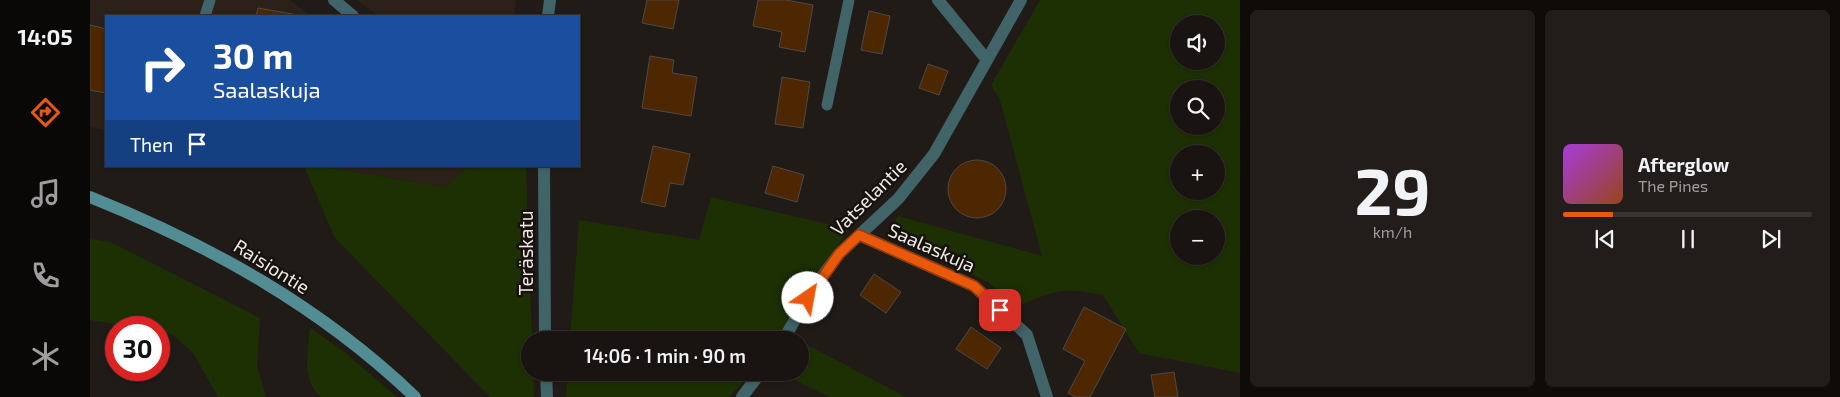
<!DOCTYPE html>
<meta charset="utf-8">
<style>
:root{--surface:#191411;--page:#221d1a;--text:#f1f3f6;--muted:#9f9e9f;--line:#373331;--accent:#ea580c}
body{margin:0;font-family:"Exo 2",sans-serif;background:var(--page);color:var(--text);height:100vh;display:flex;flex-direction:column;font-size:19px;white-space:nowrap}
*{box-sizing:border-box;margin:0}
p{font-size:16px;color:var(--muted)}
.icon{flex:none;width:28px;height:28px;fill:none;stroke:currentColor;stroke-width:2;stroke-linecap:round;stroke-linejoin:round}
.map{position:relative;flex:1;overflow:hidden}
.side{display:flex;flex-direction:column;gap:10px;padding:10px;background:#0e0b09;width:600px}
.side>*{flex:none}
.hud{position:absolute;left:15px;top:15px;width:475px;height:152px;border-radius:0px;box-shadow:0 1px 4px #0004,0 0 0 1px var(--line);background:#1a4fa0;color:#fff;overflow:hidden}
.controls{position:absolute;left:1080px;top:15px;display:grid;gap:10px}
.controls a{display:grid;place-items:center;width:55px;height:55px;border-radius:50%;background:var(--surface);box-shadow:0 1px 4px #0004,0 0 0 1px var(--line);font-size:25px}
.speed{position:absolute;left:15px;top:316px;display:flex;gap:10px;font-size:25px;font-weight:700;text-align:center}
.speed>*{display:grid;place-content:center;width:65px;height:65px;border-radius:50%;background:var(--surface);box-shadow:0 1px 4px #0004,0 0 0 1px var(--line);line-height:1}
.speed .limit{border:8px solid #d22;background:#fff;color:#111}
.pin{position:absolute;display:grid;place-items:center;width:42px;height:42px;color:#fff;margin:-21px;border-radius:10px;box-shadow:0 2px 8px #0006}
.me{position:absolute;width:55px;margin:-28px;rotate:33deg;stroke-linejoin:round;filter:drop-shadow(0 0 4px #0008)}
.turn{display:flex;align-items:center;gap:18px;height:105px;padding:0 25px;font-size:22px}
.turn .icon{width:65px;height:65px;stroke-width:2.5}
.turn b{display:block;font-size:35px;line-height:42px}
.then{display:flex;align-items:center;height:48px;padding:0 25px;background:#0003;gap:10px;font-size:19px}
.side .card{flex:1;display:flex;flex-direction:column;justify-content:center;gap:8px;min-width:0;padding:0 18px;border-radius:8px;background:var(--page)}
.side .dial{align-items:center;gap:0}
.dial b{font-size:65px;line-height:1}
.song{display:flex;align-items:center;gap:15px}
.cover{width:60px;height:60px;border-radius:8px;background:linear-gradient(135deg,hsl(280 70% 55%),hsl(20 70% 35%))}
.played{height:5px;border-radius:2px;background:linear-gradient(90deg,var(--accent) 20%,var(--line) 20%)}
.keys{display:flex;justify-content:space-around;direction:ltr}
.side .tiles{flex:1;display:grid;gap:10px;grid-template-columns:repeat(2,1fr)}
.trip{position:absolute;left:431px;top:331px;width:288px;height:50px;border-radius:25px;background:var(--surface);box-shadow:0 1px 4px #0004,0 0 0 1px var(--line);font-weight:600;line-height:50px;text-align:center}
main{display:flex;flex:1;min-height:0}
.menu{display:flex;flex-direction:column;width:90px;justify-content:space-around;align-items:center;background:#0a0807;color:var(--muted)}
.menu .icon{width:35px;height:35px}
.menu .active{color:var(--accent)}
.menu b{font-size:22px;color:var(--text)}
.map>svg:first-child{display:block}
</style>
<main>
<nav class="menu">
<b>14:05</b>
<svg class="icon active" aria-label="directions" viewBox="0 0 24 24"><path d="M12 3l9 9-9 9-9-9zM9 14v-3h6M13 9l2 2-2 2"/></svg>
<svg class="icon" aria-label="music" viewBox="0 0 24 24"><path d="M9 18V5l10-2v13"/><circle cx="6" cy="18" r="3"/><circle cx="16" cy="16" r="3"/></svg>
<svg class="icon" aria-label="phone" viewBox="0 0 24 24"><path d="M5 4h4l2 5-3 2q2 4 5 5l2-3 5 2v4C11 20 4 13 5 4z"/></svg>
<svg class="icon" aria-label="climate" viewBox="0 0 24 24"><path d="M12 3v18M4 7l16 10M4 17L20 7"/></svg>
</nav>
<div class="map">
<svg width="1150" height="397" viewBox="0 0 1150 397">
<rect width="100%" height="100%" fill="#211b17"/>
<path fill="#2c2119" d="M0,0H200L220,16H16V130L0,127Z
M267,0H426L424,16H289Z
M228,166H379L356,187Z"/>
<path fill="#1c3004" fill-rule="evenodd" d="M950,0H1150V373L1049,353L1013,295C970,287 966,290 927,307L897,282L800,231L808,216L952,256L910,100L901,85ZM1089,24H1126V61H1089ZM1089,89H1126V126H1089ZM1089,154H1126V191H1089ZM1089,219H1126V256H1089Z
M214,166H228L356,187L379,166H436L442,340H440V372L443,373L444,397H400L245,238Z
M621,197L759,229L685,340H480L489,220L609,240Z
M0,239L21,242L170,318L167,365L176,397H128L103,353L83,335L69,332V328L44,327L0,320Z
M220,328L252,350L307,397H231C211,380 218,351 220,328Z
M710,341L816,397H739L691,373L710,372Z
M478,373V372L661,373L639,397H476Z"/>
<path fill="#4c2701" stroke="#504944" d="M557,0H589L583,29L552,23Z
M668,0H696L723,5L715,52L689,47L692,32L663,26Z
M168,8L214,16H166Z
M779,11L800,16L792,54L771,50Z
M0,25L16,29V93L0,90Z
M560,56L584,60L582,73L607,77L601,116L552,108Z
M838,64L858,71L849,95L829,88Z
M692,77L720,82L713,128L685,124Z
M563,146L600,154L593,185L580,183L575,207L551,202Z
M858 189a29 29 0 1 1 58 0a29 29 0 1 1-58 0Z
M683,166L714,175L707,202L675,193Z
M784,274L811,292L796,313L770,295Z
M994,307L1036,329L1000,397H986L978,393L995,361L973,349Z
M881,327L911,348L897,369L866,349Z
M1084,372L1088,397H1065L1061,375Z"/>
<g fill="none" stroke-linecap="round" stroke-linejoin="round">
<path stroke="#416469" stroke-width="11" d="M115,16L120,0
M737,105L759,0"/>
<path stroke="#416469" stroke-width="12" d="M244,0L263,16
M848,0L897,60
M458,16L460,0
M454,166L455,340
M769,235L884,286L937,335L957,397
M693,340L727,283L749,254L808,199L844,154L931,0
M456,372L457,397
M652,397L671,372"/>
<path stroke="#528d94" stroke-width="12" d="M0,197C120,245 231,307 325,397"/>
</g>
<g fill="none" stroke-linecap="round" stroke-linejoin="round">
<defs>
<path id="route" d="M718,298L749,254L769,235L884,286L910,310"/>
</defs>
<use href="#route" stroke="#983908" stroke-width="12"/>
<use href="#route" stroke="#ea580c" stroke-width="9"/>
</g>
<g text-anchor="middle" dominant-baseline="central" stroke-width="5" stroke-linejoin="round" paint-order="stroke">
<g font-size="19" fill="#ede9e6" stroke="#18120e">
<text transform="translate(778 197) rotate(-45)">Vatselantie</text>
<text transform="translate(842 247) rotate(24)">Saalaskuja</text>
<text transform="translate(435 253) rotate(-90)">Teräskatu</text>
<text transform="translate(182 266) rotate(32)">Raisiontie</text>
</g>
</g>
</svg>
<div class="controls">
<a><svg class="icon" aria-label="sound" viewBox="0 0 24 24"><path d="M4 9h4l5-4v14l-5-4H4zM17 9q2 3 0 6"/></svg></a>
<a><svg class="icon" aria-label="search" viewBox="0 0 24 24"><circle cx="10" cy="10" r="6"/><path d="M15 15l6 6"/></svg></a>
<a>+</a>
<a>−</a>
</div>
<div class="speed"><div class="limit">30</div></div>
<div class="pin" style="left:910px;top:310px;background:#d93025"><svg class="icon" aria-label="arrive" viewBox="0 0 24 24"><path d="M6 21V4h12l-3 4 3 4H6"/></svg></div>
<svg class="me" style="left:718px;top:298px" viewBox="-20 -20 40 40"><circle r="19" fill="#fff"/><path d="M0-13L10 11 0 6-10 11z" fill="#ea580c"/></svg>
<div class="trip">14:06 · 1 min · 90 m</div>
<div class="hud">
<div class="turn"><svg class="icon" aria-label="right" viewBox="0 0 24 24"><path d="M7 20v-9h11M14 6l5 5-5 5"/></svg><div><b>30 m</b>Saalaskuja</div></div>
<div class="then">Then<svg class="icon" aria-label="arrive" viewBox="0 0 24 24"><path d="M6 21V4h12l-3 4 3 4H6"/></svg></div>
</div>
</div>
<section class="side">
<div class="tiles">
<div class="card dial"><b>29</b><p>km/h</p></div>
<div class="card">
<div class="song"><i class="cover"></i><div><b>Afterglow</b><p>The Pines</p></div></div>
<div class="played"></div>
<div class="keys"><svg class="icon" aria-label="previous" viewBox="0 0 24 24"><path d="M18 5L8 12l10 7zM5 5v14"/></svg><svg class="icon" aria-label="pause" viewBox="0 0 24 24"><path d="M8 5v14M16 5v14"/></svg><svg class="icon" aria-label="next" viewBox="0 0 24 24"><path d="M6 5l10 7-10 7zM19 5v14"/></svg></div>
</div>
</div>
</section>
</main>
